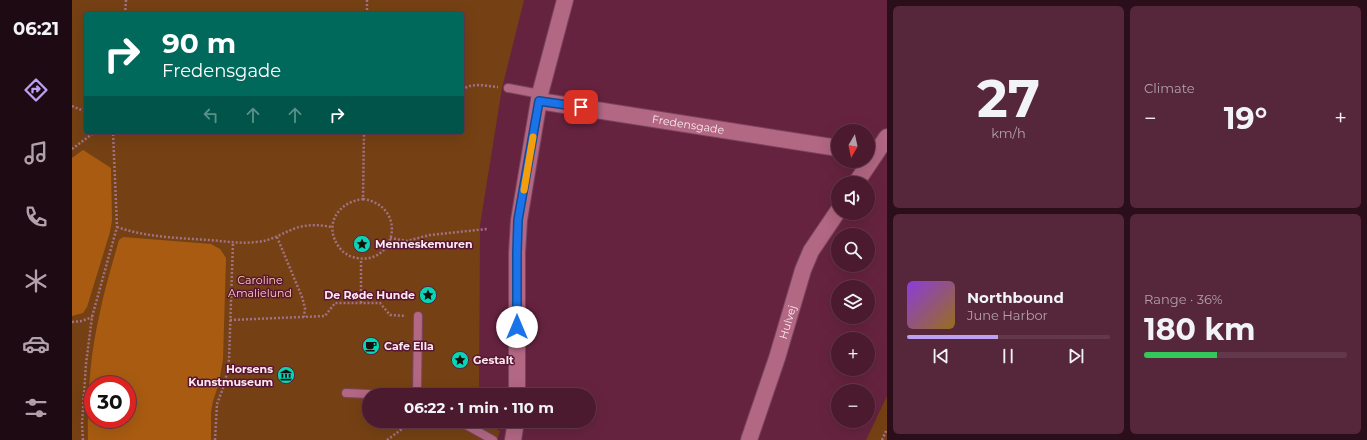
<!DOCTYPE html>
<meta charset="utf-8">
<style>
:root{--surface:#4c1a2f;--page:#56273b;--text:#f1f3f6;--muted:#b2a1aa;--line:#63384b;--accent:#bca0f2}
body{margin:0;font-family:Montserrat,sans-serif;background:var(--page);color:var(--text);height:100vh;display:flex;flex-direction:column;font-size:15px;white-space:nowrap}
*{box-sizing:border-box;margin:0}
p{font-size:13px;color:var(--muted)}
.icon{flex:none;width:22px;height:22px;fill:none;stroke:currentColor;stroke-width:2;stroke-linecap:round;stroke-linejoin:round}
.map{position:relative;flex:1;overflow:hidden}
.side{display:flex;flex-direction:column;gap:6px;padding:6px;background:#2a0e1a;width:480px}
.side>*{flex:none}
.banner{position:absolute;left:12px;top:12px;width:380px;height:122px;border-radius:4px;box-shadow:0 4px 16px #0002,0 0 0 1px var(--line);background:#00695c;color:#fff;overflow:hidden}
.needle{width:26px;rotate:189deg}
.tools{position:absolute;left:759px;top:124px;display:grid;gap:8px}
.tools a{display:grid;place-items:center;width:44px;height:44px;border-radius:50%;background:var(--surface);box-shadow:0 4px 16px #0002,0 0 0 1px var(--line);font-size:20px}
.speed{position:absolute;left:12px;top:376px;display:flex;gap:8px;font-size:20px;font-weight:700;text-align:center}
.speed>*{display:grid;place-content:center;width:52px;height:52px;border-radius:50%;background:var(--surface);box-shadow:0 4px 16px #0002,0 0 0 1px var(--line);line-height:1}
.speed .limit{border:6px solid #d22;background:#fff;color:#111}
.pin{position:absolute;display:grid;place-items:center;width:34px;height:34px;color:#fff;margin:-17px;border-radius:8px;box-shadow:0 2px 6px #0006}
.me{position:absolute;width:44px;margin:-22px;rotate:0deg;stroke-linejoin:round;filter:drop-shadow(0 0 3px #0008)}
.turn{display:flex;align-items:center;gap:14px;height:84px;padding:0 12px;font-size:18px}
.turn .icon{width:52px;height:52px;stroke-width:2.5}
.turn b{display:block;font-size:28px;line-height:34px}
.lanes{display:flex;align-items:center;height:38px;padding:0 12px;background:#0003;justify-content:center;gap:20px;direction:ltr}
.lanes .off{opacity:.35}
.big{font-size:30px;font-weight:700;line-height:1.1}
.side .card{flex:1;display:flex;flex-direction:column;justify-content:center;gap:6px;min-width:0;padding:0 14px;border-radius:6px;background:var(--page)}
.side .dial{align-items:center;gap:0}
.dial b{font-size:52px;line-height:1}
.song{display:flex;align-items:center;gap:12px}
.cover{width:48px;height:48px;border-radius:6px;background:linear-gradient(135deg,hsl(270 70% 55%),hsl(40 70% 35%))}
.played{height:4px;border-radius:2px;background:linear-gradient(90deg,var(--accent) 45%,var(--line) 45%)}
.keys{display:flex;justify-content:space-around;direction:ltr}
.heat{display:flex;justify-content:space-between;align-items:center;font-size:22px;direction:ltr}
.charge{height:6px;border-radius:3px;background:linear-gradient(90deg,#34c759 36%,var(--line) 0)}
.side .tiles{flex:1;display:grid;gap:6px;grid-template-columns:repeat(2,1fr)}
.trip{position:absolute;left:290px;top:388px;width:234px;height:40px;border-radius:20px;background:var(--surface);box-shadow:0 4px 16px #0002,0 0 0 1px var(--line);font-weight:700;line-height:40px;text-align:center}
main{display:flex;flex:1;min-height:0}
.menu{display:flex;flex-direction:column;width:72px;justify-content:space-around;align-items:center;background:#1e0a13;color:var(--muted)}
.menu .icon{width:28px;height:28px}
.menu .current{color:var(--accent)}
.menu b{font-size:18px;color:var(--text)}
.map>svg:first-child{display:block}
</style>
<main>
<nav class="menu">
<b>06:21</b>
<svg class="icon current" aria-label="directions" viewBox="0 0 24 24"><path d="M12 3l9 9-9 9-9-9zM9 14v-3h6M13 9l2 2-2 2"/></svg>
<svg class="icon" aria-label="music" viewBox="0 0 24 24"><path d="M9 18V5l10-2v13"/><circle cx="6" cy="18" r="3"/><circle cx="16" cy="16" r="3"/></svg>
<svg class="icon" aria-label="phone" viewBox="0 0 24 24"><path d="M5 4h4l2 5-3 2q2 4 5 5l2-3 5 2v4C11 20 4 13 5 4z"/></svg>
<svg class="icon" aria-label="climate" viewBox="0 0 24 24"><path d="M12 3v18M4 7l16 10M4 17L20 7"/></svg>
<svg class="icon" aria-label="car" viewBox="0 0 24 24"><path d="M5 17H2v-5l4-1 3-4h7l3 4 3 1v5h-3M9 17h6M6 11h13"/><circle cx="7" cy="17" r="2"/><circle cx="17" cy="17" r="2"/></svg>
<svg class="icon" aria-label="filters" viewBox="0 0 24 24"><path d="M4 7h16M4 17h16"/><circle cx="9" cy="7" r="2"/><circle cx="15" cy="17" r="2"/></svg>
</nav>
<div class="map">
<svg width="815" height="440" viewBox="0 0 815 440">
<rect width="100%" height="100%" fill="#66233f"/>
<path fill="#754114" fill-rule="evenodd" d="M0,0H452L430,88L408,225L407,395H297V421H411L428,431L425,440H0ZM14,14H390V132H14ZM21,385H55V419H21Z
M815,396V440H794Z"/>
<path fill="#a95c11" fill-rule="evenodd" d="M11,150L39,168L40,220L38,232L15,307L11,313L0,316V158Z
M51,237L139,244L148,249L154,258L151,359L147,383L141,401L139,412V440H16C15,402 18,355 27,317C32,291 40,265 47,240ZM21,385H55V419H21Z"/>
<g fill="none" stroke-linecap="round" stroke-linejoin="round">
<defs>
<path id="service" d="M436,88L468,94
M274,393L319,395
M345,395L346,316
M387,421L421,440"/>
<g id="minor">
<path id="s1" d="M467,101L766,148"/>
<path d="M784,183L815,137"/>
<path d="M445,395V253L447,220L468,94L493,0"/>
<path d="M441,440L444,421"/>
<path id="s2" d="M677,440L705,358L731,270L739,251L766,211"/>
</g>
</defs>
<use href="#service" stroke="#79445e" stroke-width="10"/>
<use href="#minor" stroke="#79445e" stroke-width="18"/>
<path stroke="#a17285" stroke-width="2.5" stroke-dasharray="2 2" stroke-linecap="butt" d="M53,14L54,0
M295,14V0
M390,90C400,82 414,86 426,87
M0,106L14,112
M0,149L23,132
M291,199C336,206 324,265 285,258C278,257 271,253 267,247C251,225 266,202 291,199L292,132
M45,227C73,237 106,238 136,240C152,241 168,244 184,242C200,241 210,233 224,228C235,224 250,225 260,227
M205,237L230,297L233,308L232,317
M318,238L335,241L358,235L415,229
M289,303V259
M158,320L253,316L263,303H308L318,315L334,316
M0,322L10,321L20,317
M11,440L10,424L14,364L20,317L45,227L41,132
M143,440L145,404L153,383L157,360L161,242
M315,440L341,421
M810,440L815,429"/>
<use href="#service" stroke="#b26783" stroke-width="8"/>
<use href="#minor" stroke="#b26783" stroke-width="16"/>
</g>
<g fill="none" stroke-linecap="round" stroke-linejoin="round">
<defs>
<path id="route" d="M445,327V253L446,220L467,101L509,107"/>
</defs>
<use href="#route" stroke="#114b97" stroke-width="10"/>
<use href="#route" stroke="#1a73e8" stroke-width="7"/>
<path stroke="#f59e0b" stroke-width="7" d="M452,190L461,137"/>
</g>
<defs>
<symbol id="sight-disc" viewBox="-11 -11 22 22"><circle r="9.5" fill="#07d5b5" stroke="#591735"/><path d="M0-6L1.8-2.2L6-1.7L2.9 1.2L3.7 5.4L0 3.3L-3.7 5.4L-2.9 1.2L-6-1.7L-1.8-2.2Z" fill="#111"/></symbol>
<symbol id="cafe-disc" viewBox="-11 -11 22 22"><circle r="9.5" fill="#07d5b5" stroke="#591735"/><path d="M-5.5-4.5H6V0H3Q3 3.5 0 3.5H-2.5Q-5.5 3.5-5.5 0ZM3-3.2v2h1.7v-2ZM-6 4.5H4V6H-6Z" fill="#111"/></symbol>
<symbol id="museum-disc" viewBox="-11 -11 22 22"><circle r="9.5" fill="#07d5b5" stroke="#591735"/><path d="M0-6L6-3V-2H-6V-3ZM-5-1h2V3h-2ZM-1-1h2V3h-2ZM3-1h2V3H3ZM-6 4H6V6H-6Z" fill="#111"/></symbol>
</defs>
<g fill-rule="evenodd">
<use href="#sight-disc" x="280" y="234" width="20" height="20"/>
<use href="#sight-disc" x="346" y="285" width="20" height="20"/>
<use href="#cafe-disc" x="289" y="336" width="20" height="20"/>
<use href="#sight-disc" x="378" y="350" width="20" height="20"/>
<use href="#museum-disc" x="204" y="365" width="20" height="20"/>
</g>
<g text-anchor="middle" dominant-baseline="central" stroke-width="3" stroke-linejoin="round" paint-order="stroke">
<g font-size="11" fill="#fbe9ee" stroke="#591735">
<text stroke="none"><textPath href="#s1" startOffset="151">Fredensgade</textPath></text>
<text stroke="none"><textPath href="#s2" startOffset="124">Hulvej</textPath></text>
</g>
<g font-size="11" font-weight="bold" fill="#fbe9ee" stroke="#591735" text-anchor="start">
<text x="303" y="244">Menneskemuren</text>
<text x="343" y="295" text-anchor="end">De Røde Hunde</text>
<text x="312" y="346">Cafe Ella</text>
<text x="401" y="360">Gestalt</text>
<text x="201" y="369" text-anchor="end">Horsens<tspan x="201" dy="13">Kunstmuseum</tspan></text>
</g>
<g font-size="11" fill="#fcd1b3" stroke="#591735">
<text x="188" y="280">Caroline<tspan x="188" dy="13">Amalielund</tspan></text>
</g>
</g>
</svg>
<div class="tools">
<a><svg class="needle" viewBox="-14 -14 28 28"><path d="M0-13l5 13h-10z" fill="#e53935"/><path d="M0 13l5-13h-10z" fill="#b2a1aa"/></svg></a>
<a><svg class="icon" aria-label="sound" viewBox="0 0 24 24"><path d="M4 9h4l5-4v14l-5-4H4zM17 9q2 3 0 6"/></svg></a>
<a><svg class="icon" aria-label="search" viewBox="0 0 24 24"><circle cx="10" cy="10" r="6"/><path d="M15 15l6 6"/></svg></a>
<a><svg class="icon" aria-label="layers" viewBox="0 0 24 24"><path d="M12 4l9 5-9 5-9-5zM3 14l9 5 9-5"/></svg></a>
<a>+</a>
<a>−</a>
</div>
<div class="speed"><div class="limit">30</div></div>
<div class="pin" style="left:509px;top:107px;background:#d93025"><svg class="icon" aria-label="arrive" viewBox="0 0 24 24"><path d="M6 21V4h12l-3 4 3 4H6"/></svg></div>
<svg class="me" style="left:445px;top:327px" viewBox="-20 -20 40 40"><circle r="19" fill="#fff"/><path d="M0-13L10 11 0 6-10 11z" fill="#1a73e8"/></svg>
<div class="trip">06:22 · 1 min · 110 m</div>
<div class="banner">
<div class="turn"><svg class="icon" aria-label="right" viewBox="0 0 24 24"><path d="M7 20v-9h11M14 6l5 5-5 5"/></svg><div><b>90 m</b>Fredensgade</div></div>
<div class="lanes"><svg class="icon off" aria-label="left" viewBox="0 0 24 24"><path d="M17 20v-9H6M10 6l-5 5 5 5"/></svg><svg class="icon off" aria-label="ahead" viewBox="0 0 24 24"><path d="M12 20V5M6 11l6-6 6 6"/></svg><svg class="icon off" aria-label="ahead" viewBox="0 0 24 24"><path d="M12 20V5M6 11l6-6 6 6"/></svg><svg class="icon" aria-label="right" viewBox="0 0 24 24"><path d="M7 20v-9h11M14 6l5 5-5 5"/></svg></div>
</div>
</div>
<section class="side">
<div class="tiles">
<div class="card dial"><b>27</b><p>km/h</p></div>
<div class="card"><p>Climate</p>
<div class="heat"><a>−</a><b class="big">19°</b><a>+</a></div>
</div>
<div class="card">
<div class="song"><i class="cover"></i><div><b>Northbound</b><p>June Harbor</p></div></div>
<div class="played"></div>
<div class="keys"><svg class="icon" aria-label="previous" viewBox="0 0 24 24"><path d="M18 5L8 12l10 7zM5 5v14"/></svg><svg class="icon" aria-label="pause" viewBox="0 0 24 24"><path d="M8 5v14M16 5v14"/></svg><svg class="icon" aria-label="next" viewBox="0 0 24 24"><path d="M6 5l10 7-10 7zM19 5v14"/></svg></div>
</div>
<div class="card"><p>Range · 36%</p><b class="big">180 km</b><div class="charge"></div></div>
</div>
</section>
</main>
